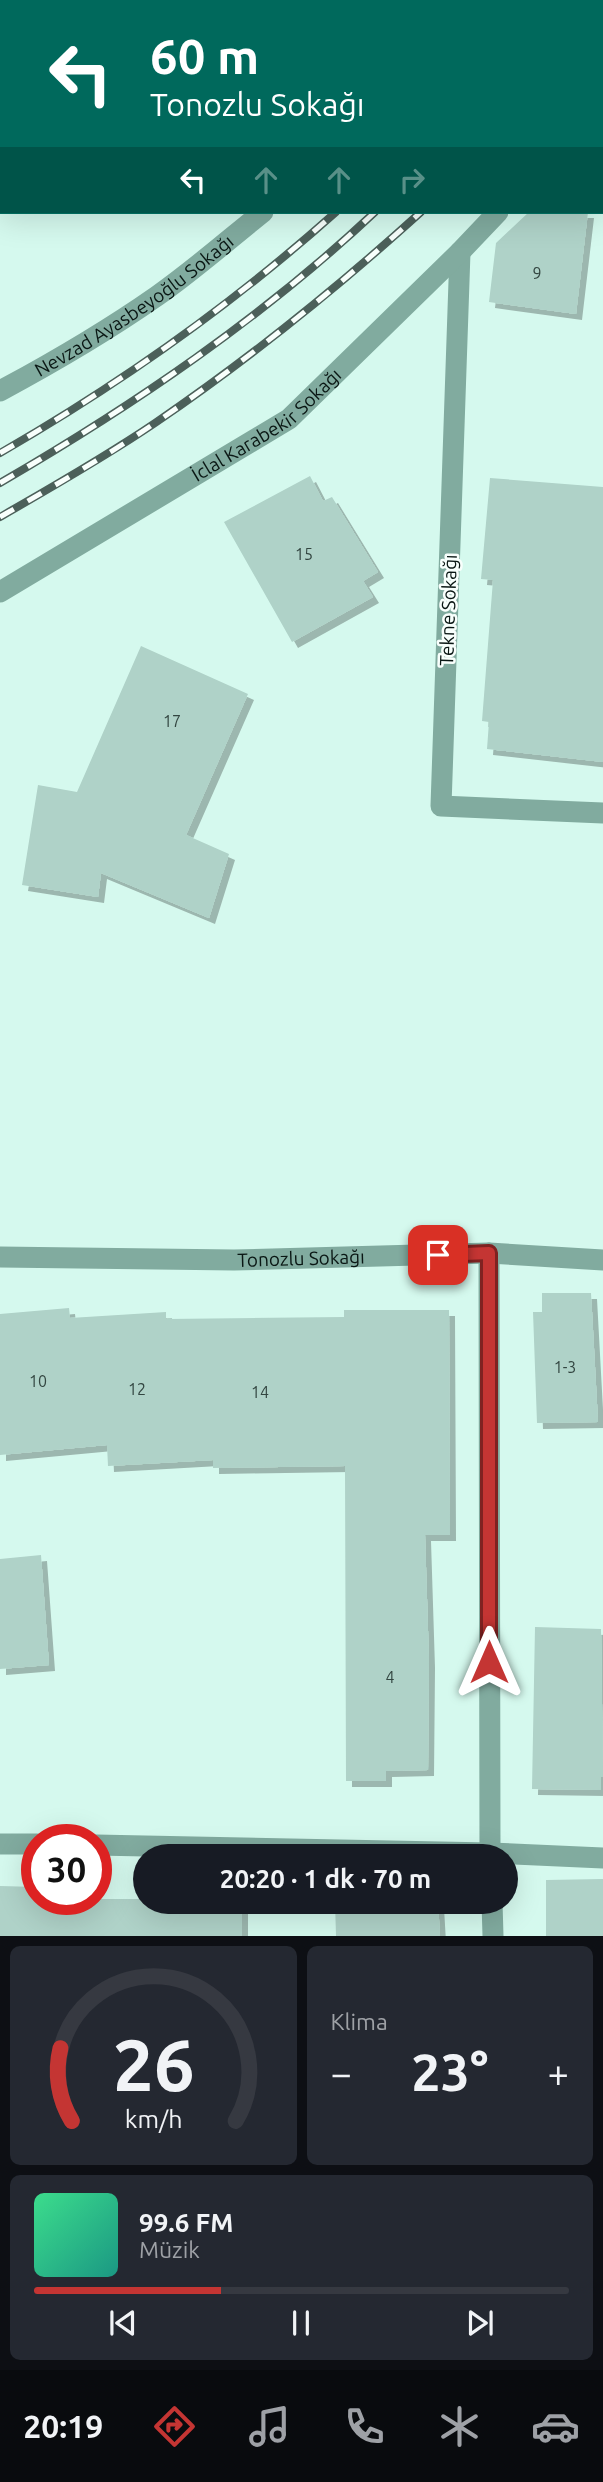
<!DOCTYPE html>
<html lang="tr">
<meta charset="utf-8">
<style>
:root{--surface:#171b24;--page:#242831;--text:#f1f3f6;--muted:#9ea1a6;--line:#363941;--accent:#c43533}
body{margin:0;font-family:Ubuntu,sans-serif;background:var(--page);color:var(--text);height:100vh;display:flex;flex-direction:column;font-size:26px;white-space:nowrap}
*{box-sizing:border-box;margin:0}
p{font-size:23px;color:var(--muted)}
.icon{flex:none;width:38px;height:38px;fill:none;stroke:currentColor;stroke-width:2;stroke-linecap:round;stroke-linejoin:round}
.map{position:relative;height:1936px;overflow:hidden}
.side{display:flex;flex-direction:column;gap:10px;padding:10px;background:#0d0f14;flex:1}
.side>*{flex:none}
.guide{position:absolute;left:0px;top:0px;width:604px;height:214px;box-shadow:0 7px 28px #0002;background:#00695c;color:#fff;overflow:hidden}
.speed{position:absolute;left:21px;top:1824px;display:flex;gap:14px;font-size:35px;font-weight:700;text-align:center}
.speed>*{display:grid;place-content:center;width:91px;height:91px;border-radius:50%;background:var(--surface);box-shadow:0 7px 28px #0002;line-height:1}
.speed .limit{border:10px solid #d22;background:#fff;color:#111}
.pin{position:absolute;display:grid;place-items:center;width:60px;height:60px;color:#fff;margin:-30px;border-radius:14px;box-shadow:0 4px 10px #0006}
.me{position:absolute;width:77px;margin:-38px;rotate:0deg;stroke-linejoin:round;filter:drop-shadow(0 0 5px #0008)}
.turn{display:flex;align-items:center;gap:24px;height:147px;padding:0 35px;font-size:32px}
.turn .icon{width:91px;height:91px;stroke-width:2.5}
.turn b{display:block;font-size:49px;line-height:60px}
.lanes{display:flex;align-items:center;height:66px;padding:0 35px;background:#0003;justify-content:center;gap:35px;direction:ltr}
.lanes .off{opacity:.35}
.big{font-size:52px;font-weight:700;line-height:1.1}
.side .card{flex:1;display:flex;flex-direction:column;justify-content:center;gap:10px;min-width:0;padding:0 24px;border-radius:10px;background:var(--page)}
.side .dial{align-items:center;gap:0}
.dial svg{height:182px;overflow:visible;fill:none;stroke:var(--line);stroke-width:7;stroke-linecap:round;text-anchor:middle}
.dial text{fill:var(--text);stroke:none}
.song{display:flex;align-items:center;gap:21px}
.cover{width:84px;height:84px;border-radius:10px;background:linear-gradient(135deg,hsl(150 70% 55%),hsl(170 70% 35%))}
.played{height:7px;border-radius:4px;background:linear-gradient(90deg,var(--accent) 35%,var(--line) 35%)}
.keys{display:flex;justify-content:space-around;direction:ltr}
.heat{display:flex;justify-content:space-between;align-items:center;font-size:38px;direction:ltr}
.side .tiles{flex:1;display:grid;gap:10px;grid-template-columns:1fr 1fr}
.card:last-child{grid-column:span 2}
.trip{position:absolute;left:133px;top:1844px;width:385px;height:70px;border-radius:35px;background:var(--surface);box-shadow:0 7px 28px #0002;font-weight:700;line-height:70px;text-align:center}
.menu{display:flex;height:112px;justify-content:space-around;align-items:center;background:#090b0e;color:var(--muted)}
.menu .icon{width:49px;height:49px}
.menu .active{color:var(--accent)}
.menu b{font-size:32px;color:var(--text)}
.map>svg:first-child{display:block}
</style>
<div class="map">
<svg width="603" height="1936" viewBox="0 0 603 1936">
<defs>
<filter id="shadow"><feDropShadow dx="6" dy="6" stdDeviation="0" flood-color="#0004"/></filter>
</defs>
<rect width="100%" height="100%" fill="#d5f9ee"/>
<path fill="#afd2c8" filter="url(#shadow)" d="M529,212H588L576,314L489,302L496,243Z
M310,476L323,501L332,497L378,572L363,581L373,597L292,642L224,522Z
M490,478L603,487V762L487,749L489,722L482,721L493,580L481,579Z
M141,646L248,694L186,835L229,854L209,918L101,873L98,897L22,885L38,785L77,792Z
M542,1293H591L598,1422L537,1423L533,1312H542Z
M69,1308L70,1318L166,1312V1319L344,1317V1310H449L450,1535H425L429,1662L428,1770L386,1771V1781H346L345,1466L213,1468V1460L108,1466L107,1445L0,1455V1314Z
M41,1555L49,1665L0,1669V1559Z
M535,1627L601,1629L603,1777H601V1790L532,1789Z
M603,1879V1936H546V1880Z
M0,1886L37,1887V1899H145V1902H242V1936H0Z
M335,1902H438L440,1936H336Z"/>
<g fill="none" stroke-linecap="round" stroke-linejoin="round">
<path stroke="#b7d7cd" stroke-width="21" stroke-dasharray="21 10" stroke-linecap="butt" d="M602,126L603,127"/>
<g stroke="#81ab9f" stroke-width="21">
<path d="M105,0L113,2"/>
<path d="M267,2L268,0"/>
<path d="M485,2L487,0"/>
<path d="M602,91L603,90"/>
<path d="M602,163H603"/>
<path d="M460,252L441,806L603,813"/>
<path id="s1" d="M0,391C54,362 107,331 157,296C194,270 228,240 263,212"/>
<path id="s2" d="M0,592L289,419L460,252L498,212"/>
<path d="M489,1253L490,1857"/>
<path id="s3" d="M0,1257L234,1260L489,1253L603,1260"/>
<path d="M0,1844H37"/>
<path d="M96,1845L490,1853L603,1858"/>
<path d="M492,1902L493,1936"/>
</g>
<path stroke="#81ab9f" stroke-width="21" d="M315,0V2"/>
<defs>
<path id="rail" d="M539,2L540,0
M572,2L574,0
M602,19L603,18
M0,453C120,384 233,304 336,212
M0,483C134,405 262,318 375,212
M0,517C52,487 105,457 155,423C249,359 337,288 421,212"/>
</defs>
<use href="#rail" stroke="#4c605a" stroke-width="8"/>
<use href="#rail" stroke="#f8fffc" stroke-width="5" stroke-dasharray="16" stroke-linecap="butt"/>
</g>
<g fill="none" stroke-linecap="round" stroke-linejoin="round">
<defs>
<path id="route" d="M438,1255L489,1253V1662"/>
</defs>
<use href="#route" stroke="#7f2221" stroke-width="18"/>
<use href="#route" stroke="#c43533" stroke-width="12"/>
</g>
<g text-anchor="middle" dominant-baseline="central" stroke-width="5" stroke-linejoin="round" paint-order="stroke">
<g font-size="16" fill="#334641">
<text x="537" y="273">9</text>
<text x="304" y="554">15</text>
<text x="172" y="721">17</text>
<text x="565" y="1367">1-3</text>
<text x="38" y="1381">10</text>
<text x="137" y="1389">12</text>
<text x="260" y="1392">14</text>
<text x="390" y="1677">4</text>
</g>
<g font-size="19" fill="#0a1714" stroke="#f8fffc">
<text stroke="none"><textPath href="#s1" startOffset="159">Nevzad Ayasbeyoğlu Sokağı</textPath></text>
<text stroke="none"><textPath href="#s2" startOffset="315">İclal Karabekir Sokağı</textPath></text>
<text transform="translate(448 610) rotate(-88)">Tekne Sokağı</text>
<text stroke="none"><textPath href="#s3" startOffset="301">Tonozlu Sokağı</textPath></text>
</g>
</g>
</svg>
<div class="speed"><div class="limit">30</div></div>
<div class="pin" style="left:438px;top:1255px;background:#d93025"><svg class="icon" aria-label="arrive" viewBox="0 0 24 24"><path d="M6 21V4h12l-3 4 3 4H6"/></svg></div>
<svg class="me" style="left:489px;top:1662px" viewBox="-20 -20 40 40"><path d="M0-17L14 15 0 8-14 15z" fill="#c43533" stroke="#fff" stroke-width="4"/></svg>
<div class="trip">20:20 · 1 dk · 70 m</div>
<div class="guide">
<div class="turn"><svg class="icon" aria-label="left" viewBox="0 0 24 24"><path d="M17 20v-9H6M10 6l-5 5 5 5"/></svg><div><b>60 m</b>Tonozlu Sokağı</div></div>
<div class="lanes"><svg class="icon" aria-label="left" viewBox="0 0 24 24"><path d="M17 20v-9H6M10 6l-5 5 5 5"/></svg><svg class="icon off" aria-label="ahead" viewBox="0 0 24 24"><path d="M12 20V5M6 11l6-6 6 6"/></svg><svg class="icon off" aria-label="ahead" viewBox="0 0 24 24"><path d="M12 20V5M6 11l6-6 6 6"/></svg><svg class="icon off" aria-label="right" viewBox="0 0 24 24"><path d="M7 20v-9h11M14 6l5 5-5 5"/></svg></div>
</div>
</div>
<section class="side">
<div class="tiles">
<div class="card dial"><svg viewBox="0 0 100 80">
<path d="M14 69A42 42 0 1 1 86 69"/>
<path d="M14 69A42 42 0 0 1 9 37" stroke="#c43533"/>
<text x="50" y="56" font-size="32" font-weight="700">26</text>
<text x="50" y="72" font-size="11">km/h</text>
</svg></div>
<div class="card"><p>Klima</p>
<div class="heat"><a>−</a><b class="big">23°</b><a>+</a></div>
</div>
<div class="card">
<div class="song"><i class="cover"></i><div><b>99.6 FM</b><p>Müzik</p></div></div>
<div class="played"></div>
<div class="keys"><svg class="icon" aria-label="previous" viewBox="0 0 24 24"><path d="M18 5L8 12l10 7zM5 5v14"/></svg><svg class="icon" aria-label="pause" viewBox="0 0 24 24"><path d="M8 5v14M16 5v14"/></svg><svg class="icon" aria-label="next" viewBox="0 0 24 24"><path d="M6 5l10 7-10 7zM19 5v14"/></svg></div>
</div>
</div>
</section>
<nav class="menu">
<b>20:19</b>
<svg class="icon active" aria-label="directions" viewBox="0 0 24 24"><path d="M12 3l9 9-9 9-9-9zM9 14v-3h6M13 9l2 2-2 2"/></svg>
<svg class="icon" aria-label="music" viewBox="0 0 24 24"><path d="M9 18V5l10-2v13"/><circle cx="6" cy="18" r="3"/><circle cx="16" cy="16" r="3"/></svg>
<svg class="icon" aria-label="phone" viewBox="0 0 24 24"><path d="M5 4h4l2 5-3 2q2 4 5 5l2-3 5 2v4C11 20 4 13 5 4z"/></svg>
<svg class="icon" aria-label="climate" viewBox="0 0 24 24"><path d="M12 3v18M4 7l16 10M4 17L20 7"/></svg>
<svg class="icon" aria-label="car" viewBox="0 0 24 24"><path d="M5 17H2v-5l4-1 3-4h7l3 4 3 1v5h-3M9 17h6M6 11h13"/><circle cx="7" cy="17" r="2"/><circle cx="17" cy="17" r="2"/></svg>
</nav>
